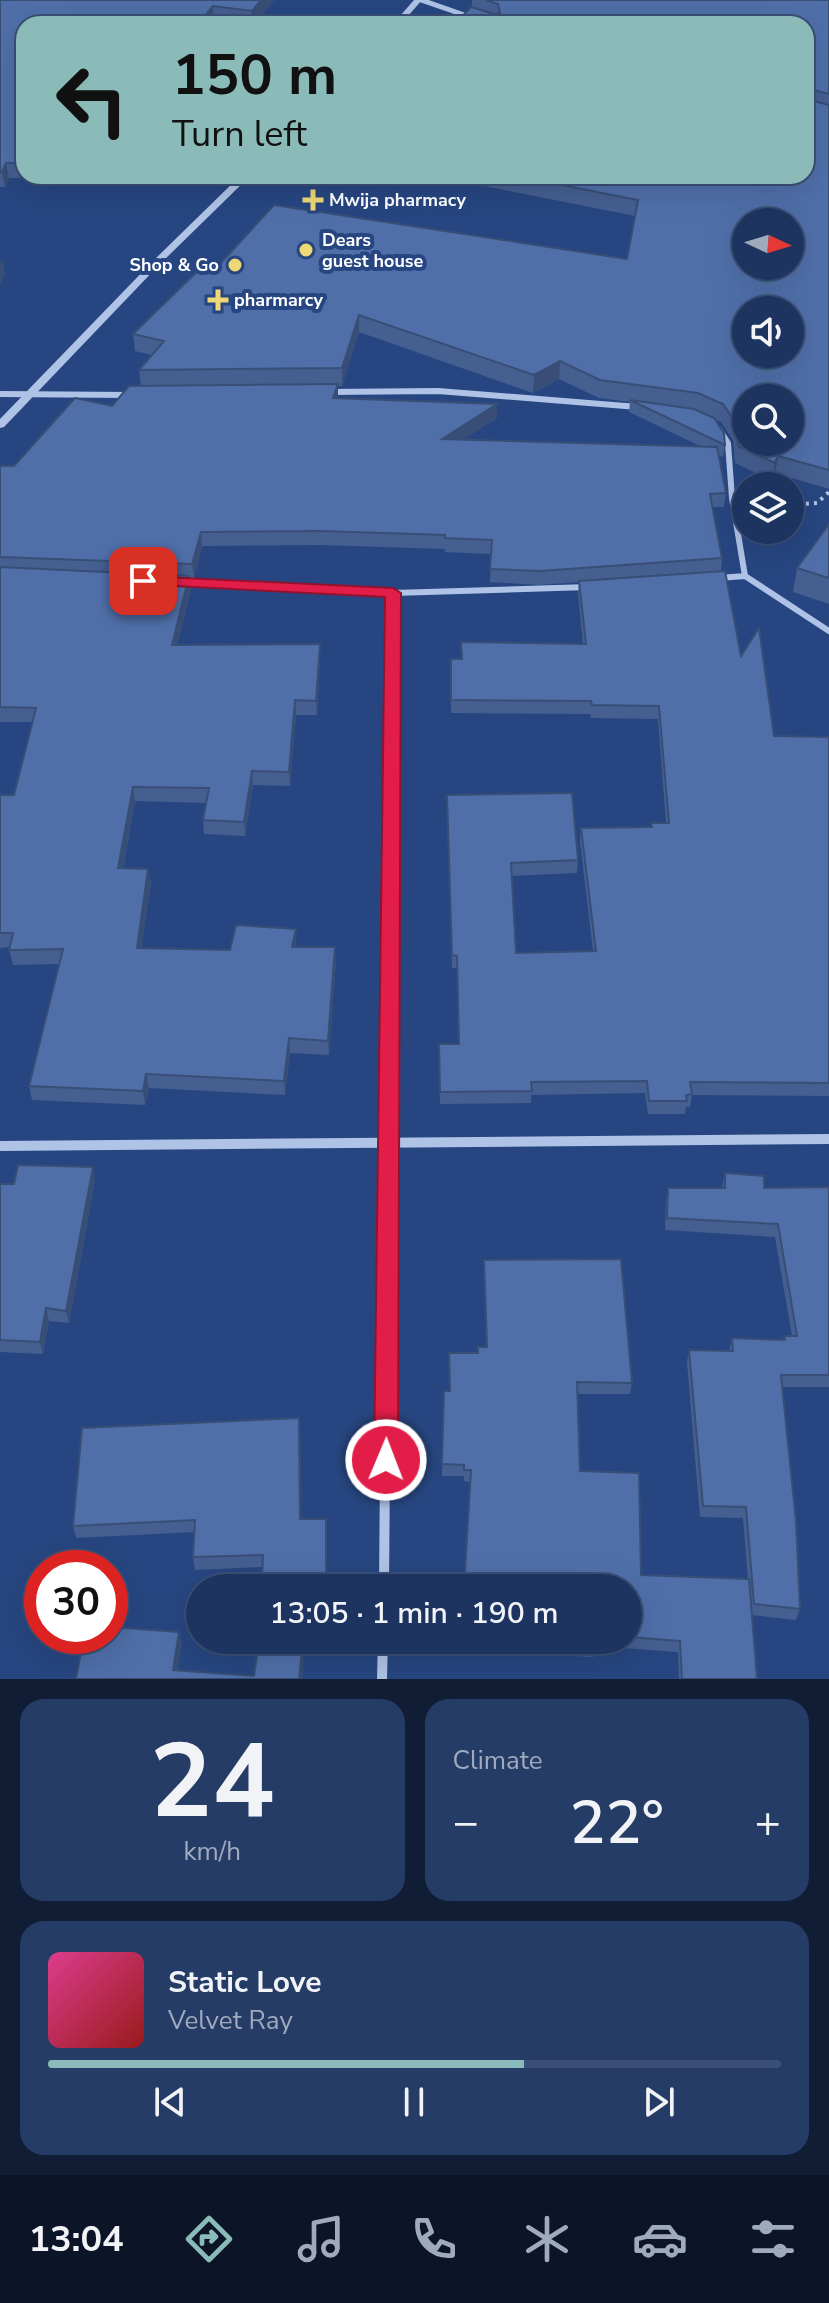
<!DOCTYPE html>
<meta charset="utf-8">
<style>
:root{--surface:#1d3461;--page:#253c67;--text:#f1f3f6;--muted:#a0aabd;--line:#3b4f76;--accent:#8bbbb9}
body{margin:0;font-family:"Nunito Sans",sans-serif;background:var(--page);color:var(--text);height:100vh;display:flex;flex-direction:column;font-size:30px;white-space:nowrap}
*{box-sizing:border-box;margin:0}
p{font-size:26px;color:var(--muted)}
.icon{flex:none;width:44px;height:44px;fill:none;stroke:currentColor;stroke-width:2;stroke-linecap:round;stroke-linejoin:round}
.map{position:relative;height:1679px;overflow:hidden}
.drawer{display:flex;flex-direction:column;gap:20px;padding:20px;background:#101d35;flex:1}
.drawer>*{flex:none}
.hud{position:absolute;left:16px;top:16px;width:798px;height:168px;border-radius:24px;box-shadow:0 8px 32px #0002,0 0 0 2px var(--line);background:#8bbbb9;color:#111;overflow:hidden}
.needle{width:52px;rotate:94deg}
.controls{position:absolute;left:732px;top:208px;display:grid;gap:16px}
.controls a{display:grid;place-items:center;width:72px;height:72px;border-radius:50%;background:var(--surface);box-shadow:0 8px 32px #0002,0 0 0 2px var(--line);font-size:40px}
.speed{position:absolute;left:24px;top:1550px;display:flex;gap:16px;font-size:40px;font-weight:700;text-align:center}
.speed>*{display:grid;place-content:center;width:104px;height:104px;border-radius:50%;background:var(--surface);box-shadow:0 8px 32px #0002,0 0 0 2px var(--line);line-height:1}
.speed .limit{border:12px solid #d22;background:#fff;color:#111}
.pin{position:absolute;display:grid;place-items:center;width:68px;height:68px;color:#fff;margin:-34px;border-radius:16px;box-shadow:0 4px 12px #0006}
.me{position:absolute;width:88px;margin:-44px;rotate:1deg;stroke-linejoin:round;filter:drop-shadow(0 0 6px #0008)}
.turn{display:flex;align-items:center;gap:28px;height:168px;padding:0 24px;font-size:36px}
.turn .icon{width:104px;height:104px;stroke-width:2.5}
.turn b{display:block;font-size:56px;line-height:68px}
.big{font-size:60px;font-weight:600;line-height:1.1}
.drawer .widget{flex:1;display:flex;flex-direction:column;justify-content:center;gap:12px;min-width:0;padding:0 28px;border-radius:24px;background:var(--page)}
.drawer .dial{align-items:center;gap:0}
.dial b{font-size:104px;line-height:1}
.song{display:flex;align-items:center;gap:24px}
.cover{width:96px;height:96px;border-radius:12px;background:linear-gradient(135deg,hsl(330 70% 55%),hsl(0 70% 35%))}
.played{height:8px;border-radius:4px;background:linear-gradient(90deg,var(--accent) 65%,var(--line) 65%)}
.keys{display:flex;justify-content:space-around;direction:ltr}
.heat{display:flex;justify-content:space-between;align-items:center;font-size:44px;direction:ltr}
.drawer .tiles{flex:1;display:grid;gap:20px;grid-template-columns:1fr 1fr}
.widget:last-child{grid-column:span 2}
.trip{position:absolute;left:186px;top:1574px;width:456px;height:80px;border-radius:40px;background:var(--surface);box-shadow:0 8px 32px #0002,0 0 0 2px var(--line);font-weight:600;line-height:80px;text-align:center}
.tab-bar{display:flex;height:128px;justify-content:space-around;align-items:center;background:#0c1527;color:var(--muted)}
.tab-bar .icon{width:56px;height:56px}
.tab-bar .on{color:var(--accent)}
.tab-bar b{font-size:36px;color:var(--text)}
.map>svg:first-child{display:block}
</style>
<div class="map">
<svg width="829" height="1679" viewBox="0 0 829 1679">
<rect width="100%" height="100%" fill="#274681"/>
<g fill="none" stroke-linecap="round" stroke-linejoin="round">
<path stroke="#afc3e6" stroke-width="4" stroke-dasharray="3 5" stroke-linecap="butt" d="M790,505L817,503L829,492"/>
<path stroke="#afc3e6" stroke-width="5" d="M421,0L473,18"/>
<path stroke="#afc3e6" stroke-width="6" d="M328,392L438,391L638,407
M0,394L130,395
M719,429L728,443L732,498L745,576
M719,578L745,576L829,631
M179,583L393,593L589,587
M393,644V593"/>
<path stroke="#afc3e6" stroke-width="8" d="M388,1101L393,642"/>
<path stroke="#afc3e6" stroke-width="10" d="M0,1146L829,1139
M384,1588L388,1099
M382,1679L383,1640"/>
<path fill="#afc3e6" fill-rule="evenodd" d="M414,0H422L401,24H393Z
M240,176H250L159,265L4,427L0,428V419L153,261Z"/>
</g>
<path fill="#455f91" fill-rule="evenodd" d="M0,0H274L253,24L214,20L24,24V168L20,178H9L5,187H0Z
M472,0H829V489L775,473L772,481L735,463L733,440L721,422L714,419L725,445L723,457L718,455L726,493L724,507H713L722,558L721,571L741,656L774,736L829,737V1096L692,1095L690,1107H686L685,1114H648L645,1093L531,1095V1103L440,1104L439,1057L458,1044L457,968H452L447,795L578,860L577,873L512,876L516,953L593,951L580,841L581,828L651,827V823H666L658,719L591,718L590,714L451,713V659H461L583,644L578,594L579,582L539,585L490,582L491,554L445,552V549L321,545L202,546L194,578H190L191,590L177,645L320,644V658L317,715H296L290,786L253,785L245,836L204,834L203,820L206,803L135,801L123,869H148L151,883L141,948L230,950L296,944V947L336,961L329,1055L290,1053L285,1095L149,1088L145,1105L32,1100L29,1086L59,964L13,965L9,950L10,947L0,948V795H14L32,722H0V466H14L112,406L141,386L139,370L152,355L135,351L133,334L221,263L627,259L635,216L434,176H806L455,24L472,7ZM359,332L533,393L559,379L599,398L630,402L629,412L700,446L462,440L497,418L338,398V386H342Z
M829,524V604L793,592L797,568Z
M725,1173L764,1188L829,1187V1387H782L800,1609L796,1620L752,1615L757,1679H679L678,1652L594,1646L593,1657L515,1653V1645L461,1641L628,1640V1588L470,1482L464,1481V1476H442L444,1391H449L478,1353L486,1347L484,1260L632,1383L630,1394H578L580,1471L641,1575L748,1579L743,1518L700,1517L687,1362L689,1350L729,1351L732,1338L783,1340L784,1336H792L775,1237L665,1230L666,1201L668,1188H722Z
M95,1180L69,1323L49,1321L43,1354L0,1352V1184Z
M300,1431L301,1519H326L327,1588H263L262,1567L195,1570L193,1557L195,1532L76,1538L73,1526Z"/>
<path fill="#384e76" d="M261,0H274L252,24V11Z
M213,6L214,20L211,24H198Z
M810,89L807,105L806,106V92Z
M24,148V168L20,178L17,163Z
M6,163L9,178L5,187L2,172Z
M2,258L5,274L0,285V263Z
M359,315V332L342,386V368Z
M560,361L559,379L533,393L534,375Z
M338,384V398L334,412L333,398Z
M497,404V418L441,453L442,439Z
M778,456L775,473L772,481L775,463Z
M201,532L202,546L194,578L192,564Z
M189,576L191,590L174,659L172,645Z
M320,644V658L317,715L316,701Z
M295,700L296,715L290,786L289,772Z
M252,771L253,785L245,836L244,822Z
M133,787L135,801L120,883L118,868Z
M148,869L151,883L139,962L137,948Z
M296,929V944L293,961L292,947Z
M335,947L336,961L329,1055L328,1041Z
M289,1038L290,1053L285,1095L284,1081Z
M146,1074L149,1088L145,1105L143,1091Z
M93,1167L95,1180L69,1323L66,1311Z
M46,1308L49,1321L43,1354L40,1342Z
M299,1418L300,1431L302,1532L300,1519Z
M179,1632L182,1644L176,1679L173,1670Z
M303,1640H305L302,1679H299Z"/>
<path fill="#506fa9" stroke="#384e76" stroke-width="2" fill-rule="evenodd" d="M0,0H261L252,11L213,6L198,24H24V148L17,163H6L2,172H0Z
M486,0H829V94L810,89L806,92V24H455L471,7L494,14L500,13L498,4Z
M806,99L829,105V470L778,456L775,463L738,446L736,423L723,404L698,393L600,380L560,361L534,375L359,315L342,368L139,370L164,341L133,334L209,260L221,263L274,205L627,259L638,200L516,176H806ZM746,222H790V266H746ZM746,310H790V354H746ZM746,398H790V442H746Z
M338,384L333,398L497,404L442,439L717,447L726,493L710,494L722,558L540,571L490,569L492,540L445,538V535L321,531L201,532L192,564L0,557V466H14L75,398L112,406L129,386Z
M630,400L694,409L714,418L724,433L725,445Z
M829,524V578L797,568Z
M0,567L189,576L172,645L320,644L316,701L295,700L289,772L252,771L244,822L203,820L209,788L133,787L118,868L148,869L137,948L230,950L236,925L296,929L292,947H335L328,1041L289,1038L284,1081L146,1074L143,1091L29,1086L63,949L9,950L13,933H0V795H14L36,708L0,707Z
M725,571L741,656L759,628L774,736L829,737V1083L690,1082L692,1094L686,1095L687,1101H649L647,1081L531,1082L532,1091L440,1092L439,1044H459L457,956L452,955L447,795L572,793L578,860L511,863L516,953L596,951L581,828L652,827L651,823H669L659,706L592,705L591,701L451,700V659H462L461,642L586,644L579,581Z
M18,1165L93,1167L66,1311L46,1308L40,1342L0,1340V1184H14Z
M725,1173L764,1176V1188L829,1187V1375H781L796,1522L800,1609L754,1604L746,1507L703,1506L689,1350L733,1351L732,1338L785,1340L784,1336H797L778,1224L667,1218L668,1188H725Z
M621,1259L632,1383L577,1382L580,1471L639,1473L641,1575L749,1579L757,1679H682L680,1641L628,1637V1588H464L471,1470H464V1465L442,1464L444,1391H450L449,1353H478V1347H487L484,1260Z
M299,1418L300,1519H326V1578L309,1579L308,1588H265L266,1580L262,1581L263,1555L193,1557L195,1520L73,1526L82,1428Z
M110,1627L179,1632L173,1670L254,1676L259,1640H303L299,1679H76L84,1636H110Z
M516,1640H594V1646L516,1642Z"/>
<path fill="#e11d48" stroke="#92132f" stroke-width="2" d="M143,576L393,588L401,593L398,1460L394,1468L386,1472L377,1468L374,1460L385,597L137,584L135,581Z"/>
<g fill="#eed775" stroke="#274681" stroke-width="3">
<path d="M309 188h8v8h8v8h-8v8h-8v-8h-8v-8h8z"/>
<circle cx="306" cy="250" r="8"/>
<circle cx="235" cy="265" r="8"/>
<path d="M214 288h8v8h8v8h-8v8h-8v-8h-8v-8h8z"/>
</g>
<g text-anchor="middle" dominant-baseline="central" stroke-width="8" stroke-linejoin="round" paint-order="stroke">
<g font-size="18" font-weight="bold" fill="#fff" stroke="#274681" text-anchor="start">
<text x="329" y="200">Mwija pharmacy</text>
<text x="322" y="240">Dears<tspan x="322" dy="21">guest house</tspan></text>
<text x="219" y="265" text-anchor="end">Shop &amp; Go</text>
<text x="234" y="300">pharmarcy</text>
</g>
</g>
</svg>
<div class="controls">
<a><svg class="needle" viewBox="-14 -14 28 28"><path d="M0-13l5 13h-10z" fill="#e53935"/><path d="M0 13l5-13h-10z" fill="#a0aabd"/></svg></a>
<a><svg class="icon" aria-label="sound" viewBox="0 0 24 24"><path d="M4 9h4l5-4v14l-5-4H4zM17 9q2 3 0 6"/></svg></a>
<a><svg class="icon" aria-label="search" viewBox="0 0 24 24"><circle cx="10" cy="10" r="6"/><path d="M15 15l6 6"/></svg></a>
<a><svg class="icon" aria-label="layers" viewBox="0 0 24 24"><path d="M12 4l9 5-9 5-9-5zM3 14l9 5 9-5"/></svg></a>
</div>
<div class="speed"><div class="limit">30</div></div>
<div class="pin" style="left:143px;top:581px;background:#d93025"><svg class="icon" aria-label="arrive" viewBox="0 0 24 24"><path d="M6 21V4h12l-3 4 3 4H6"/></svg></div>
<svg class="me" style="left:386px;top:1460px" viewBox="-20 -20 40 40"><circle r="17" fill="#e11d48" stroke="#fff" stroke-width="3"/><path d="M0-11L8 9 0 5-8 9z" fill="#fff"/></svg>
<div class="trip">13:05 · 1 min · 190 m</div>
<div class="hud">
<div class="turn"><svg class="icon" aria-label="left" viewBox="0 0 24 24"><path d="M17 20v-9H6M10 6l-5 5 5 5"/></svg><div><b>150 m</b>Turn left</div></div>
</div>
</div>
<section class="drawer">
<div class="tiles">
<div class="widget dial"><b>24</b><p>km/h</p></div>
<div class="widget"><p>Climate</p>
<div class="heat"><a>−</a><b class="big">22°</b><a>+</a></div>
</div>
<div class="widget">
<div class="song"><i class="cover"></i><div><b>Static Love</b><p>Velvet Ray</p></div></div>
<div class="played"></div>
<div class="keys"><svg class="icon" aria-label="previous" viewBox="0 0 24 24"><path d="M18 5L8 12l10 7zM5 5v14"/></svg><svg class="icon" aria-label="pause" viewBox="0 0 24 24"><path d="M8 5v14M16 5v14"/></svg><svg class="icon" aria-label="next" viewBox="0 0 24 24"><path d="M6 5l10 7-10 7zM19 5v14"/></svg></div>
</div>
</div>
</section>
<nav class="tab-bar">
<b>13:04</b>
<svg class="icon on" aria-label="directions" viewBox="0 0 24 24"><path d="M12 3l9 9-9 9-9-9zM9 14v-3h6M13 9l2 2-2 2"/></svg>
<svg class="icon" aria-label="music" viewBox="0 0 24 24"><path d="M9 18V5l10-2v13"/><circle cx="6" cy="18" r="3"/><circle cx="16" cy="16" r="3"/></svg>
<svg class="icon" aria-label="phone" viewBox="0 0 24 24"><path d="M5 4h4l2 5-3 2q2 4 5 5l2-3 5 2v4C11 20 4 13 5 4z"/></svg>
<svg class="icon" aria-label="climate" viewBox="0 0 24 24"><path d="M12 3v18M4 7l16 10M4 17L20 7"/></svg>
<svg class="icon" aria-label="car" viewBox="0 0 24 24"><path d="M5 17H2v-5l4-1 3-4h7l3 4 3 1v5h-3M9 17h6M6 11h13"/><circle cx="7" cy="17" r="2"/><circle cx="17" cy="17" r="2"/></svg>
<svg class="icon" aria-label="filters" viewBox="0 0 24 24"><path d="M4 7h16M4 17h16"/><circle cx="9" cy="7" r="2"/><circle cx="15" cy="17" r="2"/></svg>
</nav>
